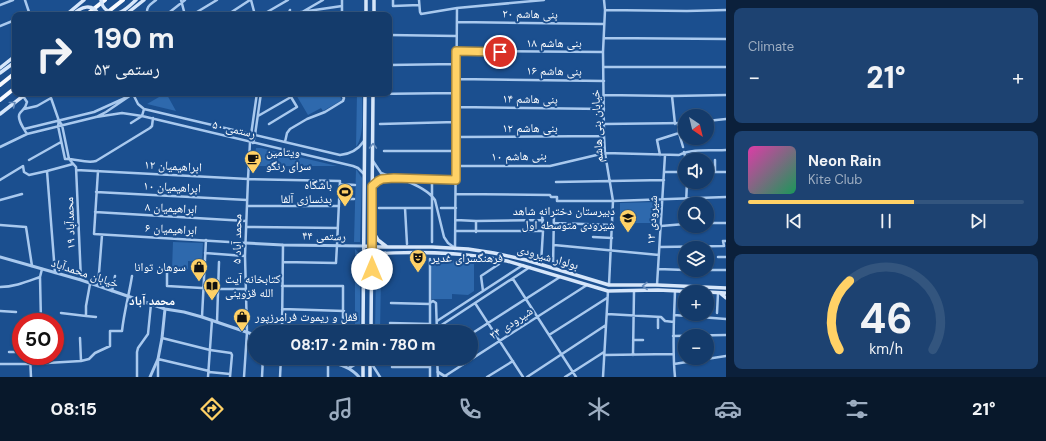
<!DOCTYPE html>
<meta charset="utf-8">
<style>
:root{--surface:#143b6b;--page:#1d4271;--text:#f1f3f6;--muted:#9dadc1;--line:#33557e;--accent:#ffd166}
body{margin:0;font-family:"DM Sans","Noto Naskh Arabic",sans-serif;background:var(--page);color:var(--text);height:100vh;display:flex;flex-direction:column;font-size:15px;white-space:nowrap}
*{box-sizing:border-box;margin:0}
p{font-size:13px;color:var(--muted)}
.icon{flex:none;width:22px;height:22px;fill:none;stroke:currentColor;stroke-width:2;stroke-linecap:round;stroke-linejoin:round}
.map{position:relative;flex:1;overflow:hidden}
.details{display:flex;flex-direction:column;gap:8px;padding:8px;background:#0b203b;width:320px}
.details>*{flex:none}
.hud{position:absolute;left:12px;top:12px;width:380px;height:84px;border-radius:8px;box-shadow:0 1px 3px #0004,0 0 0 1px var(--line);background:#143b6b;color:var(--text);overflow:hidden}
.needle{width:26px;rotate:145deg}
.buttons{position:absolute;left:678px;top:109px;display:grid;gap:8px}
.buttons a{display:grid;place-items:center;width:36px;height:36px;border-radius:50%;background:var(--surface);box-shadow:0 1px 3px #0004,0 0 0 1px var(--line);font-size:20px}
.speed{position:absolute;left:12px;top:313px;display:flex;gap:8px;font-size:20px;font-weight:700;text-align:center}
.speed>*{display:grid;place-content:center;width:52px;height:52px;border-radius:50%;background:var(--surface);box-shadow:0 1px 3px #0004,0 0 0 1px var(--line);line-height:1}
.speed .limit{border:6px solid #d22;background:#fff;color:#111}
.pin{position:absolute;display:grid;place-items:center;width:34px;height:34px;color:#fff;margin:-17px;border:2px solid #fff;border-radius:50%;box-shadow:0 1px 4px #0007}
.me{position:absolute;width:44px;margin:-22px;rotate:0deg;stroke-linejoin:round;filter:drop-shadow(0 0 3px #0008)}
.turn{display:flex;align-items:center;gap:14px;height:84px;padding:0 16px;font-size:18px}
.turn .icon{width:52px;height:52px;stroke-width:2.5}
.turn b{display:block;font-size:28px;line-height:34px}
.big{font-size:30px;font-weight:800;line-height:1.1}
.details .widget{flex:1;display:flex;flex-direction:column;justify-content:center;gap:6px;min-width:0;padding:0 14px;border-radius:8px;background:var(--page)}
.details .dial{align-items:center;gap:0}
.dial svg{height:104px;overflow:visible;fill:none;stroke:var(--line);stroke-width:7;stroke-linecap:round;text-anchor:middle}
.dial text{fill:var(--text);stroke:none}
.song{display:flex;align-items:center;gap:12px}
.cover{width:48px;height:48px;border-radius:6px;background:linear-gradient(135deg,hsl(320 70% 55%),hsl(150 70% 35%))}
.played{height:4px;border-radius:2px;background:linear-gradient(90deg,var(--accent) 60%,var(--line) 60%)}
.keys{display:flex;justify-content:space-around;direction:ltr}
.heat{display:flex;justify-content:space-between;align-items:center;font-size:22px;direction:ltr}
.trip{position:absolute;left:248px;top:325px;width:230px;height:40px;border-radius:20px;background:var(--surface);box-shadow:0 1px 3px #0004,0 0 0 1px var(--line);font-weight:800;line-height:40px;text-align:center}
.tab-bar{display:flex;height:64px;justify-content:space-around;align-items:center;background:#08182b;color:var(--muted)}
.tab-bar .icon{width:28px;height:28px}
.tab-bar .active{color:var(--accent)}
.tab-bar b{font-size:18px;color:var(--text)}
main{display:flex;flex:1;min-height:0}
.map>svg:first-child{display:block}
</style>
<main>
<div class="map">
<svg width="726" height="377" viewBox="0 0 726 377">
<rect width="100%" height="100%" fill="#1b4f8f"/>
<path fill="#2e69ad" d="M166,93L176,111L147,104Z
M295,93H338L342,100L323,111L321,108L308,115Z
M357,93H362C362,108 365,135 356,147Z
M256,148H261L337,166H254Z
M356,169L362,178L360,242H354Z
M656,202V223H620V203Z
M173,242L203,243L202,262L188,261V269H172Z
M355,249L360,254V332H355Z
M431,260L474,261V291L468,295L452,294V299H432Z
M376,275H381L380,332H375Z"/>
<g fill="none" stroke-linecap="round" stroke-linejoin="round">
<path stroke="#a9c9ee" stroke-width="2.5" d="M25,0L30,15
M181,0L185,15
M251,0L255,15
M393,0V6L419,5
M419,0L420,12L421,14L457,8L544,0
M604,0L605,10L603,52L604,136L605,153L613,201L609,285
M0,5L13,0
M605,10L687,11L726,10
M301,12L342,6
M147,15C146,6 150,5 156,0
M166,15L185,0
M192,15L217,0
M227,15L250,0
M262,15L288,0
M288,15L290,10
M297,15L323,0
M342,15V0
M457,22L604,24
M0,26L15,20
M389,35L456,36
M604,38L726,39
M456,51L603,52
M389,65L456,64
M603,67H726
M456,79L604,81
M133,94L138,104L144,109L340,155C351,154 358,150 364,141
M373,94L456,93
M604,95L672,96L726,95
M23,96L27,102C26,108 23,109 20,113C16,118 24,129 27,134
M672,96L675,124
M456,107L604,109
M24,109L37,106L51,98L59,121L62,125L69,159
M258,116L291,97L297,107L269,124
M96,117L122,113L142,116L353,166L358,168L364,174
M59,121L58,126L65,159C74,158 86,164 96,161L150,128L152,126L153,118
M707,121L726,119
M131,123L142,116L144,109
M380,124L456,122
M604,124L685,123
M678,124L679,133L683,147
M24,129L94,112L125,98
M456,137L604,136
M285,142L287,133L290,129L307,119L325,112L343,101L344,98L341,93
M253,143L255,135L261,93
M0,147L27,134L96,117L106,112L134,93
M384,151H456
M684,152L686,160
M660,155L657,140L679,133
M69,159L76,167L81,280
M29,160L61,142
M715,160V172
M373,161L381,173L394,178
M456,166H550L605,153L679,155C693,148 711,151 726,150
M76,170L248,179L340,181L337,245L336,263L283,262
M47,171L55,273
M98,171L94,234L246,243
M664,172H685
M707,172H726
M401,179C412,183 429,191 435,200L444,237L448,243L455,248
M0,180L23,166L24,172L29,175L47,171L73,164
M432,180V242
M556,182L664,180
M340,184L355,185
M373,186L378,181L382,179L394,178L456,180
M96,192L247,200
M456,194L550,195L551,197H557V201H613L726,197
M339,199H354
M0,200L22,194
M686,204L687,182
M247,206H339
M379,208H432
M405,208L407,244
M441,208H456
M95,212L246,221
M456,220L476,221L543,220
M554,223L612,225
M707,223H726
M0,225L26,227L32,266
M661,226L685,224
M246,227L338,228
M456,231H543
M476,232V221
M593,237L612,238
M554,245L659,255
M660,247L724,246L723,241H726
M455,249L457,8
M205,253L245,256
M718,257H726
M430,259V332
M541,264L543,231L542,213
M553,268L554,212
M658,269L685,270
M707,270H726
M167,272V286L219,289H246
M513,279L576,377
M657,285L665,155
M98,286L102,235
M282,286H343V332
M0,287C14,287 26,282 40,277
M112,291L115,276
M483,291L481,276L499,264
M391,303L430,304
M430,303L433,301L436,303L437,332
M475,303L523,377
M282,309L344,311
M0,311L16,312
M61,313L86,316L96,317
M717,313L718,293
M607,314L661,317L665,321L674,322
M674,315L726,319
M86,316V306L90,284
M202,317L206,240
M437,321L523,265
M41,322L40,277L42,269
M217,322L219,262
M390,323L430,324
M437,328L530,267
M658,328V317
M282,332L283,245
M17,333H21
M471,334L560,277
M549,335L607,298
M673,336L726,335
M80,338L81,361
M162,338L210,350L231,353L232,355L230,377
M633,340H643
M9,352H21
M604,355L673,354
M633,355L634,291
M30,356L31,377
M430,358V377
M437,358L438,377
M370,361L380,377
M0,364H30L81,361L89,359L95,353L110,346V331H122C124,312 129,295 132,276
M674,364L726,356
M392,367H430
M209,372L230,374
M445,376L587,285
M137,377V352L138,348L148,334L151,304
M158,377V359L209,371
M208,377L212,320
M244,377L247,332L245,256L248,179L250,142L257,93
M262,377L263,358
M280,377L281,358
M328,377V361
M487,377L513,361
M527,377L606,325
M565,377L604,352
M603,377L608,291
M675,377C672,348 674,320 675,291"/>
<path stroke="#a9c9ee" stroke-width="3" d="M246,243L283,245L364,246
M0,257L32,266L81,280L165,309L184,312L202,317L255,335
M318,358C332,363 349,365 359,377
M349,368L354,365L360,358
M438,372L446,377
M150,377L158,359L162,338L165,309"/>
<path stroke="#d6e6fa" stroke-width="3.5" d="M66,15L84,0
M125,15L144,0
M366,15V0
M374,15V0
M0,68L15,56
M0,73L15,62
M0,114L27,93
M372,230L378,240L387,247
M364,246L372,247H432L468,249L494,253L526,260L609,285H657L726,288
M364,253L372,254C417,251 463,252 507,261L608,291L658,290L699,292
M372,268L377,260L385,253
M707,292L726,293
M720,293L726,298
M363,332L365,93
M371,332L373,93
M370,358V377
M363,377V358"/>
<path stroke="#f8faff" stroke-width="4" d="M86,15L105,0
M104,15L123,0
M0,85L15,73
M0,100L15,88"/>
<path stroke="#d6e6fa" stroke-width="3.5" d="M101,0C102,5 103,8 108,11C119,18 128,7 136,0
M72,15C81,7 92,2 99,15"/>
</g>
<defs><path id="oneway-chevron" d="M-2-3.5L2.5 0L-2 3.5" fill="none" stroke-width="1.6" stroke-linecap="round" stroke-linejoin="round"/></defs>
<g stroke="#668bba">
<use href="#oneway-chevron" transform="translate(13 104) rotate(-38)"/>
<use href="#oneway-chevron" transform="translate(373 146) rotate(-89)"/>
<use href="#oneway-chevron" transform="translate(645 286) rotate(179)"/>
</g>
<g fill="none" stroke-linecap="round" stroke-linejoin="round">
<defs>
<path id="route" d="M372,269V186L378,181L382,179L394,178L456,180V51L500,52"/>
</defs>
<use href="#route" stroke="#a68842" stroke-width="10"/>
<use href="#route" stroke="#ffd166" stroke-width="7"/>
</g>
<defs>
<symbol id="cafe-pin" viewBox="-11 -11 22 30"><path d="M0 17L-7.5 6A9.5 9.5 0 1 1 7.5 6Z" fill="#ffd166" stroke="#1b4f8f"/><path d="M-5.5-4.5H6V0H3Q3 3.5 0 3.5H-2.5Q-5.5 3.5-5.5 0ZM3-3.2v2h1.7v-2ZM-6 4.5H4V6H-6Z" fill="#111"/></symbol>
<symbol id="stadium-pin" viewBox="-11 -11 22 30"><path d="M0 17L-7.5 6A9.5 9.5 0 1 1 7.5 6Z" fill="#ffd166" stroke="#1b4f8f"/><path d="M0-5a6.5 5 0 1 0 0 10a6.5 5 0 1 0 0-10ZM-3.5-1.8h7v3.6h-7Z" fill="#111"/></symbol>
<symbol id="school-pin" viewBox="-11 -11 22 30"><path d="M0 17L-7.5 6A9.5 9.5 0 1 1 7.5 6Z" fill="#ffd166" stroke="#1b4f8f"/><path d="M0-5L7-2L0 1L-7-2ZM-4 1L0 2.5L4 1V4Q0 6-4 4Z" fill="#111"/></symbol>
<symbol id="theatre-pin" viewBox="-11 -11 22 30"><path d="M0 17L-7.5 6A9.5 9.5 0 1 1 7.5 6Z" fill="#ffd166" stroke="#1b4f8f"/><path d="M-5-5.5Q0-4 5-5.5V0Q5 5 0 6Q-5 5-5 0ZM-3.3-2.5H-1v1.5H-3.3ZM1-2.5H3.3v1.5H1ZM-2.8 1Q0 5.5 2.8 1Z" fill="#111"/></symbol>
<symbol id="shop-pin" viewBox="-11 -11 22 30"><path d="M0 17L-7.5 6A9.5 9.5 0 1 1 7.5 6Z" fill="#ffd166" stroke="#1b4f8f"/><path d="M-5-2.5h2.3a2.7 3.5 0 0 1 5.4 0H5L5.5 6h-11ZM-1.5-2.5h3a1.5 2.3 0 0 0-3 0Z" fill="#111"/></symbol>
<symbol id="library-pin" viewBox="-11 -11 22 30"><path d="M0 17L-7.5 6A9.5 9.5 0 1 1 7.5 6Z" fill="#ffd166" stroke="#1b4f8f"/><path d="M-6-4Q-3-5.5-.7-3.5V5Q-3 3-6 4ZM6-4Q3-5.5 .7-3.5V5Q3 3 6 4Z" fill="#111"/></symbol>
</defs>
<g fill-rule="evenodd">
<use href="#cafe-pin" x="243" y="149" width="20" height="27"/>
<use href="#stadium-pin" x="335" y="182" width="20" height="27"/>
<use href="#school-pin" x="618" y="208" width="20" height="27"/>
<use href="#theatre-pin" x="408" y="248" width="20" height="27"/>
<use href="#shop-pin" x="189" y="257" width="20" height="27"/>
<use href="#library-pin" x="202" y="276" width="20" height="27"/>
<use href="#shop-pin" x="232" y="307" width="20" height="27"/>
</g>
<g text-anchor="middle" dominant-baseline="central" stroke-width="4" stroke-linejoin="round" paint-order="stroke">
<g font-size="12" fill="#fff" stroke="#1b4f8f">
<text transform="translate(530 14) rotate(1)">بنی هاشم ۲۰</text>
<text x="554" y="43">بنی هاشم ۱۸</text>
<text transform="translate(554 71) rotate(1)">بنی هاشم ۱۶</text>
<text transform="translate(530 99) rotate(1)">بنی هاشم ۱۴</text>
<text transform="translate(597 126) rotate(-93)">خیابان بنی هاشم</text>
<text x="530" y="128">بنی هاشم ۱۲</text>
<text transform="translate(234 129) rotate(13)">رستمی ۵۰</text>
<text transform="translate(519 156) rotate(-1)">بنی هاشم ۱۰</text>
<text transform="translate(173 166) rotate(3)">ابراهیمیان ۱۲</text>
<text transform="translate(172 187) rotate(3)">ابراهیمیان ۱۰</text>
<text transform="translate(171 208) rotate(3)">ابراهیمیان ۸</text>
<text transform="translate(652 220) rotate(-87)">شیرودی ۱۳</text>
<text transform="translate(70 223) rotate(-92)">محمدآباد ۱۹</text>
<text transform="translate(171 229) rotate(3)">ابراهیمیان ۶</text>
<text transform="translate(324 236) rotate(1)">رستمی ۴۴</text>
<text transform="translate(237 239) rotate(-89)">محمد آباد ۵</text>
<text transform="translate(548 257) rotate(16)">بولوار شیرودی</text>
<text transform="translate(85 273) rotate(18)">خیابان محمدآباد</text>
<text transform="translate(511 323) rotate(-33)">شیرودی ۲۴</text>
</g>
<g font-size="12" fill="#fff" stroke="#1b4f8f" text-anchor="start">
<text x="266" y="152">ویتامین<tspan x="266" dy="14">سرای رنگو</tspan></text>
<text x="332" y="185" text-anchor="end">باشگاه<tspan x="332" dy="14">بدنسازی آلفا</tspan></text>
<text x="615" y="211" text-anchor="end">دبیرستان دخترانه شاهد<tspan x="615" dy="14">شیرودی متوسطه اول</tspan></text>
<text x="431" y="258">فرهنگسرای غدیر</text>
<text x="186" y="267" text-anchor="end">سوهان توانا</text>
<text x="225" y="279">کتابخانه آیت<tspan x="225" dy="14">الله قزوینی</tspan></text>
<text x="255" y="317">قفل و ریموت فرامرزپور</text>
</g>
<g font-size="13" font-weight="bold" fill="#fff" stroke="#1b4f8f">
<text x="152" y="300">محمد آباد</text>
</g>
</g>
</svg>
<div class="buttons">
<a><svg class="needle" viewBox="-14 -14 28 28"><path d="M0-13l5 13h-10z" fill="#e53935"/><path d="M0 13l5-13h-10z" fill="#9dadc1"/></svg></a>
<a><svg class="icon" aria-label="sound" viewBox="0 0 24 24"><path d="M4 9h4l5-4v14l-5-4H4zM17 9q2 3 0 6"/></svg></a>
<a><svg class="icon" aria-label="search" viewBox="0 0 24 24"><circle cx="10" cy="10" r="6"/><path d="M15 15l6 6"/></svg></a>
<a><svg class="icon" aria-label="layers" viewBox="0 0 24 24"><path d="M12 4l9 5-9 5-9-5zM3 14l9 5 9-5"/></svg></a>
<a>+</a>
<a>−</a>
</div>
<div class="speed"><div class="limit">50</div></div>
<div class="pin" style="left:500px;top:52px;background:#d93025"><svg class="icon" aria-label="arrive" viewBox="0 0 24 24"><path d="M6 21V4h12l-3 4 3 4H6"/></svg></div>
<svg class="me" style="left:372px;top:269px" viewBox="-20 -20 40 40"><circle r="19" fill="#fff"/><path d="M0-13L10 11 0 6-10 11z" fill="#ffd166"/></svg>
<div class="trip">08:17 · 2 min · 780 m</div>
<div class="hud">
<div class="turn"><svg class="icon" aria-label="right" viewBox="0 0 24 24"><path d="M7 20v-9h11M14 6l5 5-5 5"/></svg><div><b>190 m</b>رستمی ۵۳</div></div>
</div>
</div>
<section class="details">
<div class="widget"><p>Climate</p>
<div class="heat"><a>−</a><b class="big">21°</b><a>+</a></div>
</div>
<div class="widget">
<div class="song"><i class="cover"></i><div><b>Neon Rain</b><p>Kite Club</p></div></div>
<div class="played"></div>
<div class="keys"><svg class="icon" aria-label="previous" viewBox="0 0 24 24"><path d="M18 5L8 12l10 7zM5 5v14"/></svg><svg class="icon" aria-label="pause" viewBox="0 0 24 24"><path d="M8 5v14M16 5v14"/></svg><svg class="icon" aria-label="next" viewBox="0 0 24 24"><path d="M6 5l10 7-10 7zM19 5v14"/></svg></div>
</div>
<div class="widget dial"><svg viewBox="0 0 100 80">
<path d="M14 69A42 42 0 1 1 86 69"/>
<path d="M14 69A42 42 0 0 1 22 16" stroke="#ffd166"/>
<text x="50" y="56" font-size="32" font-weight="700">46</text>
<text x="50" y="72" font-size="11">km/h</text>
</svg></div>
</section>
</main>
<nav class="tab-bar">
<b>08:15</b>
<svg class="icon active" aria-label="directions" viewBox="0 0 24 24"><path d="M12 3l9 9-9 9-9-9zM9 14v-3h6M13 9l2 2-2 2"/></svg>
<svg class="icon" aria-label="music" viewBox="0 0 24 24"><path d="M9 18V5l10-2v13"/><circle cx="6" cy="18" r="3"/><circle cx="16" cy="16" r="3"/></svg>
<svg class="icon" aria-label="phone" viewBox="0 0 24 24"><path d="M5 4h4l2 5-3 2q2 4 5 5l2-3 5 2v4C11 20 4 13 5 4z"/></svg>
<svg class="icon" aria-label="climate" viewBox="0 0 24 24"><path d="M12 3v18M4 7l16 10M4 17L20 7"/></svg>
<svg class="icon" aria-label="car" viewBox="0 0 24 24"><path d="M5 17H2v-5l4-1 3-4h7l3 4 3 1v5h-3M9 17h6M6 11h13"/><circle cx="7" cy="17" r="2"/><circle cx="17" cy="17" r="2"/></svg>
<svg class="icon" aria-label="filters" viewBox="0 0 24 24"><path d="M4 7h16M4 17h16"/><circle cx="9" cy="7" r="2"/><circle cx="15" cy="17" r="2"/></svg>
<b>21°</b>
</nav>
